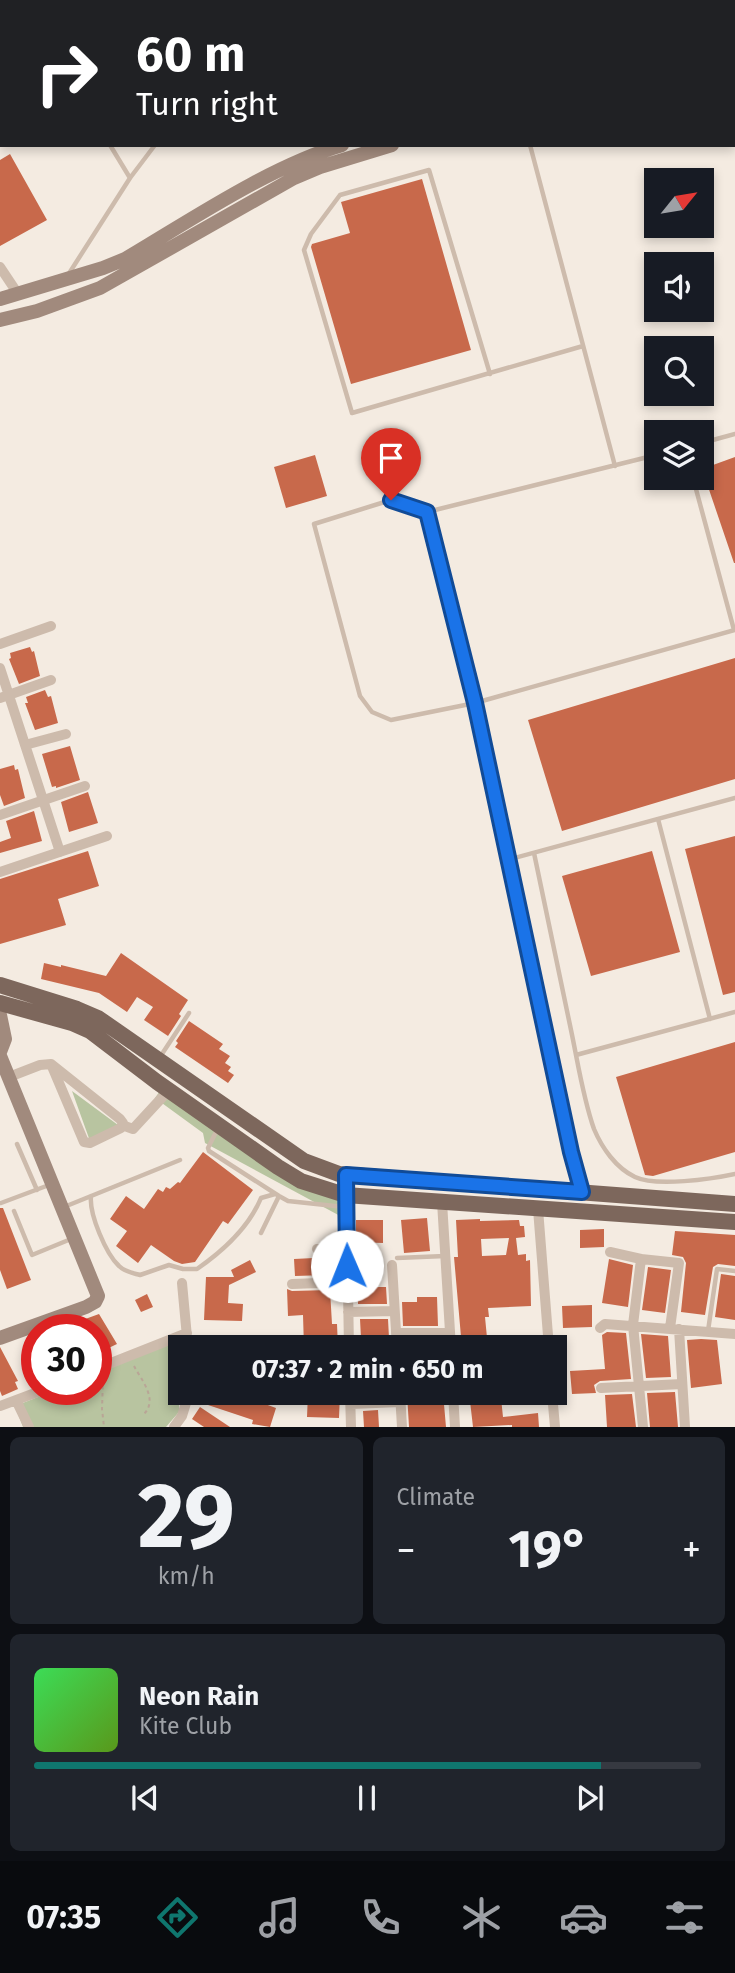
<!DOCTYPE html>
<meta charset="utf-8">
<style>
:root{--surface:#171b24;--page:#20242c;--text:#f1f3f6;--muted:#9ea1a6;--line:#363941;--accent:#0f766e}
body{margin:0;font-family:"Fira Sans",sans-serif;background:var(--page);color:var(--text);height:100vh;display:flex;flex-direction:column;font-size:26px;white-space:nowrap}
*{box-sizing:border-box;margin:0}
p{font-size:23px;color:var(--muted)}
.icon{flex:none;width:38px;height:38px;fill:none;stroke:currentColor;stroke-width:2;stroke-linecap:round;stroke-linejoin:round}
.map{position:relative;height:1427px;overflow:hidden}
.drawer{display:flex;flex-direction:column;gap:10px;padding:10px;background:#0d0f14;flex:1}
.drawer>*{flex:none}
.top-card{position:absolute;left:0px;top:0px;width:735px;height:147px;box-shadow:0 4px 10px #0003;background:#202124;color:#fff;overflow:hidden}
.needle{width:46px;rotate:60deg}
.controls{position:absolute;left:644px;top:168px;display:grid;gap:14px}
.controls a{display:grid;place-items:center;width:70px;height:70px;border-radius:0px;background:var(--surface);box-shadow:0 4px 10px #0003;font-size:35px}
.speed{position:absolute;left:21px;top:1314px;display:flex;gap:14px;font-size:35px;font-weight:700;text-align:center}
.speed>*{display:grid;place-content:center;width:91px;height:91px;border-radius:50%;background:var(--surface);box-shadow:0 4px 10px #0003;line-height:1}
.speed .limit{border:10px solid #d22;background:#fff;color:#111}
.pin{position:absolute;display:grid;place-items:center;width:60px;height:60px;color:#fff;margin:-72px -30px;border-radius:50% 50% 50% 0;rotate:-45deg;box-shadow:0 0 7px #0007}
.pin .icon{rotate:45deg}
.me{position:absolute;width:77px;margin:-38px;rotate:359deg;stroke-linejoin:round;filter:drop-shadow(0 0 5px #0008)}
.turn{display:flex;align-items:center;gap:24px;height:147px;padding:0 21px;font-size:32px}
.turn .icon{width:91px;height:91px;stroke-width:2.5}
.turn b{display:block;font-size:49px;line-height:60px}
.big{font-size:52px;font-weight:700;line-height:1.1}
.drawer .widget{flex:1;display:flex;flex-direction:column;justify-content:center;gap:10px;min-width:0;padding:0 24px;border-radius:10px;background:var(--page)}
.drawer .dial{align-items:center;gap:0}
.dial b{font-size:91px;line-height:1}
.song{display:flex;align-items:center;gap:21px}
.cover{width:84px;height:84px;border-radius:10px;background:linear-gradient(135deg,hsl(130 70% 55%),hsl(90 70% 35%))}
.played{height:7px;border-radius:4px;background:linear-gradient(90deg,var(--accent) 85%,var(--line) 85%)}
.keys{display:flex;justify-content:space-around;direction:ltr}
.heat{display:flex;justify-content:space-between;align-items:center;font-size:38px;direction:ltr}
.drawer .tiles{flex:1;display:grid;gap:10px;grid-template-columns:1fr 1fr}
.widget:last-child{grid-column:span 2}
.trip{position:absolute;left:168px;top:1335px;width:399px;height:70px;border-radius:0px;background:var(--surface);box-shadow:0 4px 10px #0003;font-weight:700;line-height:70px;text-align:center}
.menu{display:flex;height:112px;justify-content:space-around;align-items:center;background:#090b0e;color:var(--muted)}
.menu .icon{width:49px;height:49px}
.menu .current{color:var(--accent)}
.menu b{font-size:32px;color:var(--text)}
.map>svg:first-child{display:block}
</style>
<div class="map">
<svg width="735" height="1427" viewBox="0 0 735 1427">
<rect width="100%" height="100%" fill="#f4ebe1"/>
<path fill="#b8c4a0" d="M162,1088L300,1182L343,1195L342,1217L205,1143L203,1133L155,1098Z
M72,1091L118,1125L90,1141Z
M184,1338L183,1347L180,1348L179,1412L166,1427H23L15,1406L56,1390H96V1373Z"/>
<path fill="#c8694b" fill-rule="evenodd" d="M10,154L47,220L0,246V160Z
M422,179L471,350L351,384L311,247L312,244L350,233L341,202Z
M315,455L327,496L286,508L274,467Z
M735,457V563H734L702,469Z
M30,647L32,652L34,651L40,676L19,684L9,659L11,658L10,653Z
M735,658V779L562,831L528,720Z
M45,690L48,697L51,696L58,723L35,730L25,703H28L26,697Z
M70,746L80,780L56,788V786L52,787L42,754Z
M14,765L15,770L18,769L25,798L4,806L0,795V769Z
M88,792L98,823L69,832L61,802Z
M34,811L42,841L0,853V842L11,838L6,821Z
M735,836V992L723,995L685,849Z
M88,851L99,886L58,899L66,925L0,944V879Z
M652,851L680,952L591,976L562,876Z
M121,953L188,1000L179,1014L181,1016L168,1036L144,1020L153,1007L137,997L127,1012L99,993L41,979L44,963L61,967V965L106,976Z
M189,1021L223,1044L219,1049L230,1056L225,1063L231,1067L228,1071L234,1075L228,1083L175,1047L178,1043L176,1041Z
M735,1042V1152L653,1176L645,1175L616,1077Z
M203,1152L253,1190L228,1224L223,1221L195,1262L182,1264L174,1261L151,1245L138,1263L116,1246L127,1231L110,1219L126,1196L144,1209L158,1189L163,1192L166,1187L170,1189L178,1182L180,1183Z
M0,1208H3L31,1280L7,1289L0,1270Z
M427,1218L430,1251L404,1253L401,1220Z
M480,1219V1221L519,1220L520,1226H524L525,1237L516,1238L518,1255L526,1254V1261L530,1260L531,1306L488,1308L489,1317H485L488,1348H462L454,1257H458L456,1220ZM509,1238L506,1255L482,1256L481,1239Z
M356,1220H383V1243L356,1242Z
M604,1229V1247L580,1248V1230Z
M675,1231L735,1235V1266L718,1264L713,1267L705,1315L681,1312L686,1263L683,1257L672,1255Z
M314,1256L327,1257V1275L295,1276L294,1259L314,1258Z
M609,1259L633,1265L628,1307L602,1303Z
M250,1260L256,1272L229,1285L228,1303L243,1304L242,1321L204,1320L206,1277H234L231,1270Z
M648,1267L671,1270L665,1313L642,1310Z
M721,1274L735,1276V1320L715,1317Z
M358,1287H386L387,1304H358Z
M287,1289L292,1291L330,1290L332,1324H337L338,1348H304L303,1315L288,1316Z
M147,1294L153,1307L141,1312L135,1300Z
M417,1297H437L438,1326H403L402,1302H417Z
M592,1305V1327L563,1328L562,1306Z
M99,1314L117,1344L96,1354V1330H55Z
M360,1319H388L389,1338H361Z
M607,1332L626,1333L631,1379L600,1381L594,1385L596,1393L572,1394L570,1371L605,1369L602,1335Z
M641,1334L668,1336L671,1377L646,1378Z
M701,1339L717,1340L722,1384L691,1388L687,1340Z
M411,1340H436V1348H411Z
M0,1347L18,1381L15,1382L18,1389L2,1396L0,1391Z
M675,1392L678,1427H650L647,1393Z
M209,1393H235L276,1408L270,1427L252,1424L253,1420L205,1404Z
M308,1393H340L339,1418L307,1417Z
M407,1393H443L446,1427H409Z
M632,1394L636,1427H607L605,1395Z
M501,1398L503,1417L538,1413L539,1427H512V1425L473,1427L470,1401Z
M200,1407L230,1427H204L192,1419Z
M378,1410L379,1427H364L363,1411Z"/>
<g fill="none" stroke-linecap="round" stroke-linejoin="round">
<path stroke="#b9a596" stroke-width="2" stroke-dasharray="3.5 3.5" stroke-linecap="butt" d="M134,1366C142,1381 159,1400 143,1415
M103,1379L102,1409L104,1427"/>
<path stroke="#cdbbac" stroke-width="4.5" d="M18,0L19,2
M211,0L213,2
M624,0V2
M244,2L245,0
M650,2L655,0
M110,145L130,178
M530,145L615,466
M68,275L130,178L155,145
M490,374L429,170L340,195L311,234L304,250L352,413L583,346
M702,443L735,434
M656,455L427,512L391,500L314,524L360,696L372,712L391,720L475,703L735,630
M693,478L734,630
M427,512L475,703L507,860L581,1187
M658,819L710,1019
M534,853C546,912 559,971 571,1030C578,1063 583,1098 594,1129C602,1148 616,1168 635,1177C656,1187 712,1179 735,1174
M507,860L735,798
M576,1055L735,1012
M160,1057L189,1013
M218,1128L208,1148L209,1151L279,1196L288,1201L344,1207
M17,1144L37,1190
M91,1196C89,1214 106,1254 119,1266C125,1272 133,1273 140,1275L169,1265L183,1269H197C223,1251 249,1227 261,1198L275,1194
M1,1203L49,1185
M64,1207L180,1160
M14,1211L32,1255L71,1239
M261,1233L279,1196
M397,1258L445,1256
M708,1331L717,1269L735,1271"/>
<path stroke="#cdbbac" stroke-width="10" d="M566,0V2
M704,0L705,2
M473,2L474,0
M0,267L18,294
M0,644L51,626
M0,668L60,852
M0,698L51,680
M25,745L66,734
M0,815L85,786
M0,872L107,836
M9,1077L40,1065L51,1064L120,1119L123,1123L121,1128L90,1143L84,1142L51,1064
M122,1125L133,1129L169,1090
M346,1175L349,1348
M442,1202L451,1348
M538,1209L549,1348
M317,1249L346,1250
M610,1252L641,1259L633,1325L643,1427
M641,1259L679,1263L670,1328
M392,1265L397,1348
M182,1283L188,1348
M292,1284L347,1282
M348,1312L394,1311
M600,1328L605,1324L735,1334
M679,1329L685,1427
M396,1333H450
M349,1346L397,1345
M96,1369L187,1333
M601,1388L682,1384
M350,1393L351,1427
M400,1393L402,1427
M453,1393L455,1427
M552,1393L555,1427
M16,1400L29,1427
M351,1404L400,1402
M0,1406L43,1390
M174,1427L182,1416L189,1393"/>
<path stroke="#a18a7d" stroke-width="14" d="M733,31L735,30
M733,53H735
M0,299L103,268L125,259C191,220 269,167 342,145
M0,320L37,311L100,288L294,178L320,167L392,145
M0,1015L5,1039L0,1052
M0,1056L98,1296L95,1302L86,1307L0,1338"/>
<path stroke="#7d675c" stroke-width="16" d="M0,985L77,1009L98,1018L304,1161L339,1174L735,1204
M0,1003L72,1023L90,1031L157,1082L278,1167L301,1181L345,1195L735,1222"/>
</g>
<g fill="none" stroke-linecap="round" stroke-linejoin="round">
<defs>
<path id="route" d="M347,1266L346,1175L582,1192L571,1152L475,703L427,512L391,500"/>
</defs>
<use href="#route" stroke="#114b97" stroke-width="18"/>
<use href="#route" stroke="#1a73e8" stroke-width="12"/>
</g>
</svg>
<div class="controls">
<a><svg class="needle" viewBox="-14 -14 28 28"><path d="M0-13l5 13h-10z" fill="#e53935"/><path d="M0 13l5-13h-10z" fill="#9ea1a6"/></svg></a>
<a><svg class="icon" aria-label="sound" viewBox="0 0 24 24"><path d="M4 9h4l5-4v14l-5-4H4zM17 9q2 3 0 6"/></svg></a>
<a><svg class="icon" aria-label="search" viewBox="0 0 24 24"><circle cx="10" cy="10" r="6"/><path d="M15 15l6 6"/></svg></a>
<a><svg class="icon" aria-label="layers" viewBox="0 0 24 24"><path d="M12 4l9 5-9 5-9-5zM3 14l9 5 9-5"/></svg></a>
</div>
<div class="speed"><div class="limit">30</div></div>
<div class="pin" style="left:391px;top:500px;background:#d93025"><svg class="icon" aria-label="arrive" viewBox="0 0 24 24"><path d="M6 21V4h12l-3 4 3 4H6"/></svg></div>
<svg class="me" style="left:347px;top:1266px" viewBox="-20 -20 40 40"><circle r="19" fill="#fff"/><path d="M0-13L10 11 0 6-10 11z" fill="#1a73e8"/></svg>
<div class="trip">07:37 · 2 min · 650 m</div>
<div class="top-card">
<div class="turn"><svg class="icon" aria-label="right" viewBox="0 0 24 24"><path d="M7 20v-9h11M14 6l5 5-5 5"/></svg><div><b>60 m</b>Turn right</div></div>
</div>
</div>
<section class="drawer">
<div class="tiles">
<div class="widget dial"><b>29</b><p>km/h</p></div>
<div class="widget"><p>Climate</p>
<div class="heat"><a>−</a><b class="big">19°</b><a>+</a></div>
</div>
<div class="widget">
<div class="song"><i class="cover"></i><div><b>Neon Rain</b><p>Kite Club</p></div></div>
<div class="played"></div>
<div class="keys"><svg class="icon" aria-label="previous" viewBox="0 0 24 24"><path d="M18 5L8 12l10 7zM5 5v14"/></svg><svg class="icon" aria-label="pause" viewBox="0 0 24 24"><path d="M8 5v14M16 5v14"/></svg><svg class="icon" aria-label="next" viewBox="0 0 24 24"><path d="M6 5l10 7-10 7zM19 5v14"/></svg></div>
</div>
</div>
</section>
<nav class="menu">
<b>07:35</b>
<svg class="icon current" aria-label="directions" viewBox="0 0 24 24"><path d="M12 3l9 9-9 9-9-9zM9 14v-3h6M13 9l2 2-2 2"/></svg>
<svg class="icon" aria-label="music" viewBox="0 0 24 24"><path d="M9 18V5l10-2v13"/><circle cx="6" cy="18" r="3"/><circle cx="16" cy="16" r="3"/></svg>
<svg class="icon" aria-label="phone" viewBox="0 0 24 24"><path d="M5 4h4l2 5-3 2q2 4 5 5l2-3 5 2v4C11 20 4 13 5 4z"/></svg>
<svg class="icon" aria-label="climate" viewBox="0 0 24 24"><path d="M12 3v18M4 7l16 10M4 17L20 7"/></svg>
<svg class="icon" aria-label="car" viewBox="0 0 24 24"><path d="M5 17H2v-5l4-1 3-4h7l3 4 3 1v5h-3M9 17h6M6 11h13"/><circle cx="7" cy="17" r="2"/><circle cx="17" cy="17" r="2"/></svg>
<svg class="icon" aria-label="filters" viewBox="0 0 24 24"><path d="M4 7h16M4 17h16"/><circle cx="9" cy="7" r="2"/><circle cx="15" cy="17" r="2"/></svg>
</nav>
